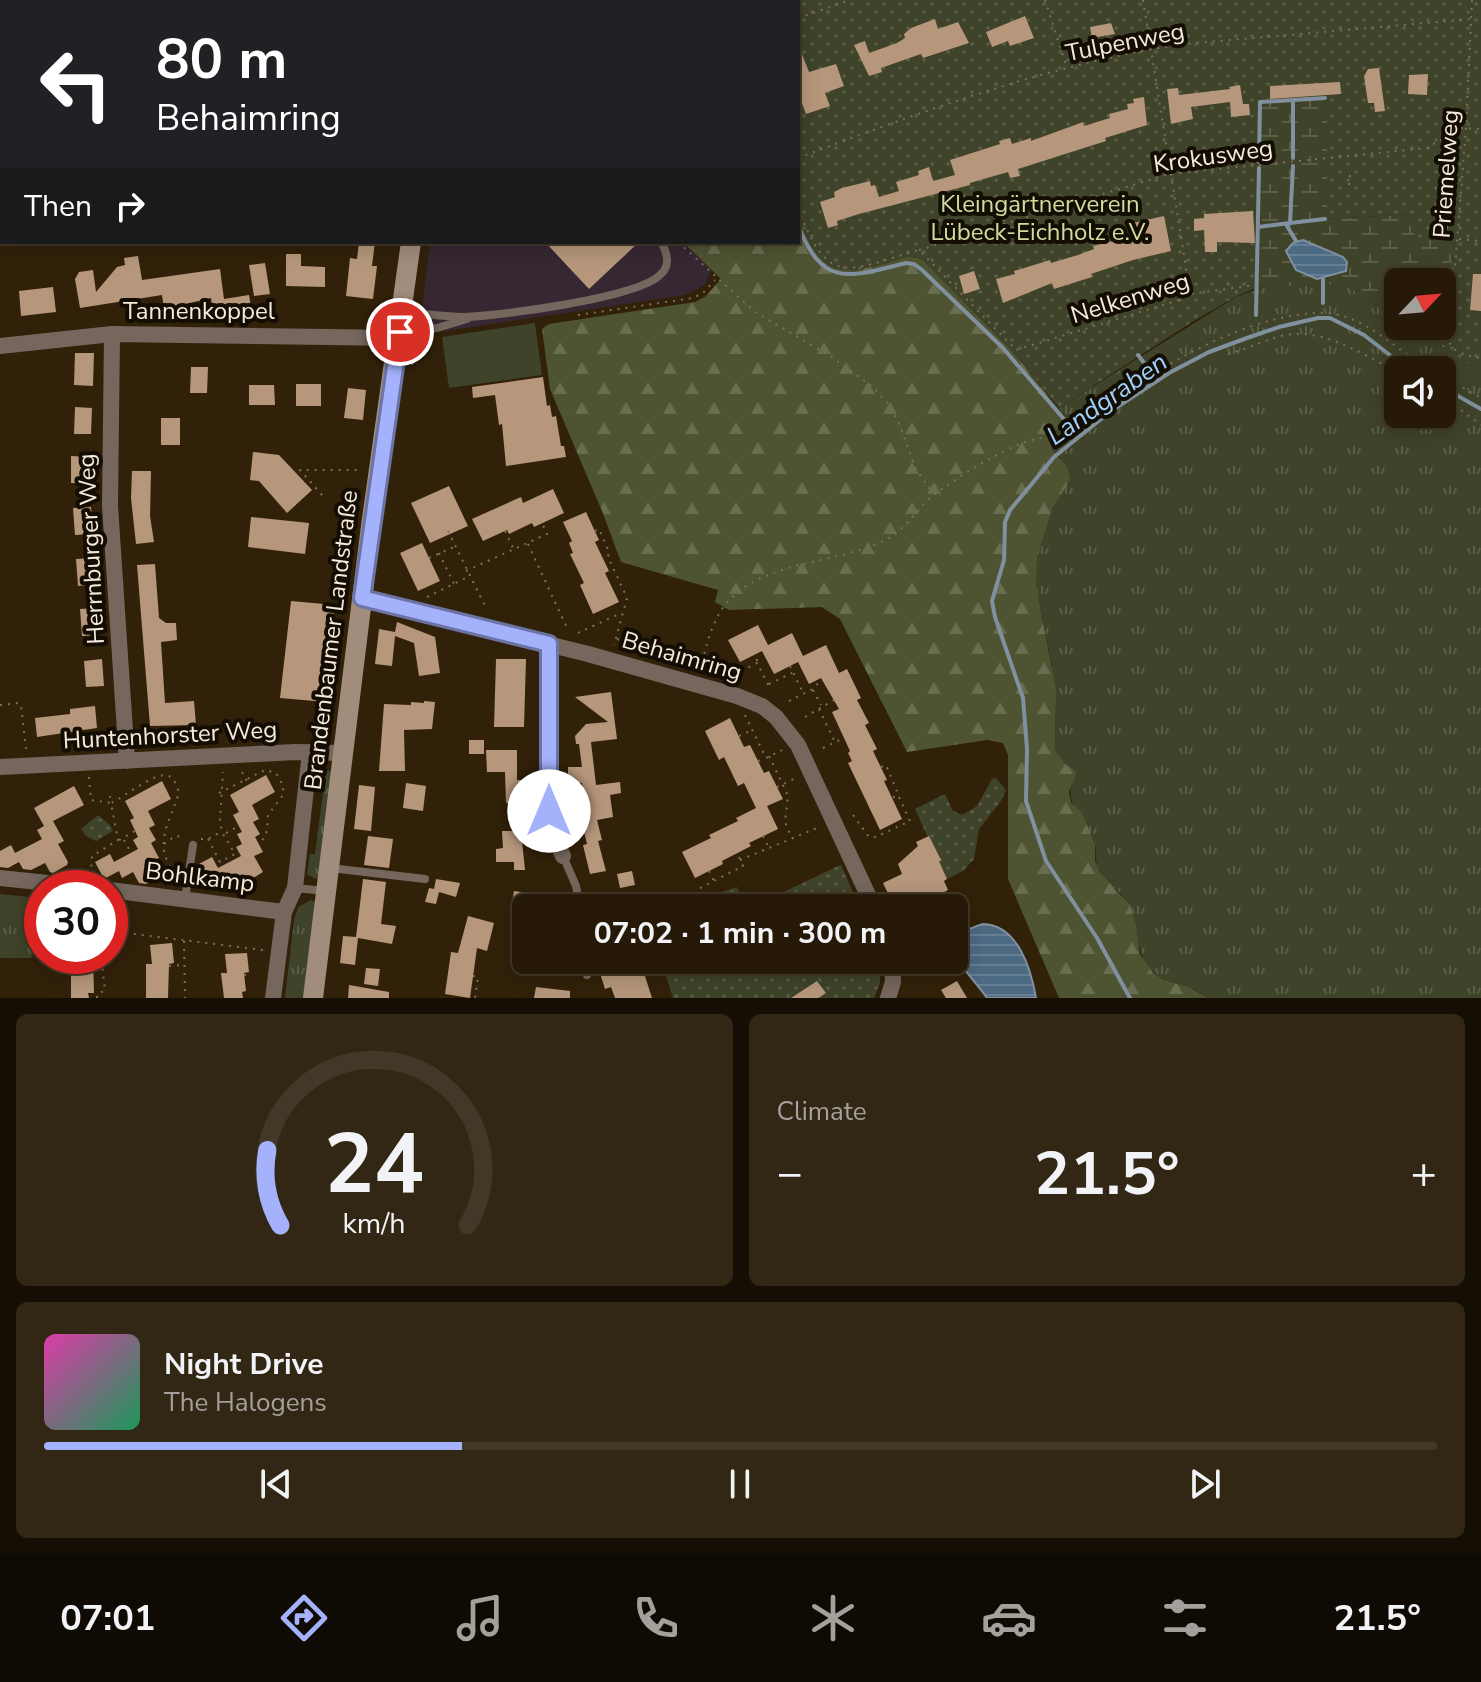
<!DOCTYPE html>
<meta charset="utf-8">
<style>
:root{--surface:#261907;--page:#322615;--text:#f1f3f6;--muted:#a4a09b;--line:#423828;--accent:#a4b2fc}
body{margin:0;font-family:"Nunito Sans",sans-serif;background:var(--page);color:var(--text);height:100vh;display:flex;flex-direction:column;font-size:30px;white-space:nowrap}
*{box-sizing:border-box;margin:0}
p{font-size:26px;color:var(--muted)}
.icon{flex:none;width:44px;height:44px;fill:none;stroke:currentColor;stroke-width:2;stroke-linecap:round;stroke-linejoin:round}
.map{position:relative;height:998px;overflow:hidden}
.drawer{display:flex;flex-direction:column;gap:16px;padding:16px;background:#150e04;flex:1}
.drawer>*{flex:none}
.top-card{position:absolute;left:0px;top:0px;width:800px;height:244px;box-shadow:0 4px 20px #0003,0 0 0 2px var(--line);background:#202124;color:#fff;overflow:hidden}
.needle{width:52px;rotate:64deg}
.fabs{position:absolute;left:1384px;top:268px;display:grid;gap:16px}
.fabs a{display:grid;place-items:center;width:72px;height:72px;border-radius:12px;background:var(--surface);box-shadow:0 4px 20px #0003,0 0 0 2px var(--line);font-size:40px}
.speed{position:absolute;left:24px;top:870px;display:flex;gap:16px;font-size:40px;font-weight:700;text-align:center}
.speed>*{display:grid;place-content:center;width:104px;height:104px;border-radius:50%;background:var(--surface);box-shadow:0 4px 20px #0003,0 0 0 2px var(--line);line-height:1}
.speed .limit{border:12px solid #d22;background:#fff;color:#111}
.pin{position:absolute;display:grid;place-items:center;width:68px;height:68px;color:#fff;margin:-34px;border:4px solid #fff;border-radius:50%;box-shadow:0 2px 8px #0007}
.me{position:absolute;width:88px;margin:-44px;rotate:0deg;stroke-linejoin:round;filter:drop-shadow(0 0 6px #0008)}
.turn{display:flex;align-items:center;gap:28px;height:168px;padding:0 24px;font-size:36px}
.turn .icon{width:104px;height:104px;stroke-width:2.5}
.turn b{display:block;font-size:56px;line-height:68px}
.then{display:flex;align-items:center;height:76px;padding:0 24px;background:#0003;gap:16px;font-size:30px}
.big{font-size:60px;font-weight:700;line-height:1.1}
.drawer .tile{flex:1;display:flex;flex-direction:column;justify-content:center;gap:12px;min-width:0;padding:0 28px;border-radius:12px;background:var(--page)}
.drawer .dial{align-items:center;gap:0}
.dial svg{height:208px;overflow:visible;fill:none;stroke:var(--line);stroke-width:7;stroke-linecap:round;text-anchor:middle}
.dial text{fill:var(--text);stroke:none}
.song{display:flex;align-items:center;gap:24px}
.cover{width:96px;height:96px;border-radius:12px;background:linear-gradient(135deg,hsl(320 70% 55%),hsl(150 70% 35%))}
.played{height:8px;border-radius:4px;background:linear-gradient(90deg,var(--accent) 30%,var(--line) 30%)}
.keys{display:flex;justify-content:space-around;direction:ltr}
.heat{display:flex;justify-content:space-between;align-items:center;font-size:44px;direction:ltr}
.drawer .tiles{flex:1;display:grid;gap:16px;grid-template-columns:1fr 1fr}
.tile:last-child{grid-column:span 2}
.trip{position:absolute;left:512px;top:894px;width:456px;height:80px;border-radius:12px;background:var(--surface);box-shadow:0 4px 20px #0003,0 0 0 2px var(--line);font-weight:700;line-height:80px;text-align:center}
.dock{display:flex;height:128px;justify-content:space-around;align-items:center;background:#0f0a03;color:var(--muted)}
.dock .icon{width:56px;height:56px}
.dock .on{color:var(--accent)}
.dock b{font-size:36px;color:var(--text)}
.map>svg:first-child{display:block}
</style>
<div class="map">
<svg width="1481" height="998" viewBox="0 0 1481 998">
<defs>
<pattern id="grass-tufts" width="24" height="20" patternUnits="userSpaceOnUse" patternTransform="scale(2)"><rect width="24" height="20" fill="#3e4329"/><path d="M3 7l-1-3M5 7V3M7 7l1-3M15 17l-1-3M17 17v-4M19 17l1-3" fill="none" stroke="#5a5e47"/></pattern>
<pattern id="forest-firs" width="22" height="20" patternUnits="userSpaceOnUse" patternTransform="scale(2)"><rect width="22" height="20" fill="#4e5432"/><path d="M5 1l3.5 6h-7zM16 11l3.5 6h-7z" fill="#686d4f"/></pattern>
<pattern id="wetland-marsh" width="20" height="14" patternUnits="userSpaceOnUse" patternTransform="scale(2)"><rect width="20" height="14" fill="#3e4329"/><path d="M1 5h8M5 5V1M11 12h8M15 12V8" fill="none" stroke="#5a5e47"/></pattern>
<pattern id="park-dots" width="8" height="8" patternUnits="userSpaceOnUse" patternTransform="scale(2)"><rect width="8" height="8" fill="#3e4329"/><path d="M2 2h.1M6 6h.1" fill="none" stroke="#5a5e47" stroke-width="1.8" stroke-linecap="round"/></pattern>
<pattern id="water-rules" width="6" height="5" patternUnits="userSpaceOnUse" patternTransform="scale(2)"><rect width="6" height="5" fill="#4d6a83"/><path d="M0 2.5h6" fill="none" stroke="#677f94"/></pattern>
</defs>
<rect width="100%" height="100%" fill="#322109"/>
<path fill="#362733" d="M430,242H683L711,270L705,285L685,295L419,335Z"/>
<path fill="url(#grass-tufts)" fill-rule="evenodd" d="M1344,284L1398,320V326C1408,326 1467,363 1481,370V998H1208C1201,994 1194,988 1186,986C1175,982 1162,982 1153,972C1135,954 1140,931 1131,909C1125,894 1108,884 1100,871C1093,861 1098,851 1094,841C1084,818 1064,808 1073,780L1055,750L1056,709L1052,666L1036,586V557L1053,507L1069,480L1067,466L1052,450L1053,445L1048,433L1071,425L1059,408L1236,297L1264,287ZM1398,370H1442V414H1398Z
M326,770L331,772L320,877L315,879L307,874L310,854H315L325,778L320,777Z
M0,894L38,898L32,958H0Z
M311,900L318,903L307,998H285L294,920L298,907Z"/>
<path fill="url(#forest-firs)" d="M798,216C820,275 836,278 893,261C904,257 912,255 923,260L1015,354L1071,425L1048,433L1053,443L1052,450L1067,466L1070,480L1053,507L1037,557L1036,586L1056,689L1055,750L1065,764L1077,772L1069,792L1071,803L1081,811L1095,844V861L1100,872L1130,905L1136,925L1140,954L1153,973L1164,980L1189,987L1208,998H1059L1008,879V755L1003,743L987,740L907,752L840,619L822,607L729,610L715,602L718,590L621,562L602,511L550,389L542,329L549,324L695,302L706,296L721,279L683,242H798Z"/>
<path fill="url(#wetland-marsh)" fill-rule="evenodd" d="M1327,96V219L1416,214L1454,241L1445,351L1406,326H1442V282H1398V320L1344,284L1256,288L1259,100ZM1302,240L1338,255L1343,272L1326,278L1296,270L1289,259L1296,241Z"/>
<path fill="url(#park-dots)" d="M643,0H1481V370L1445,351L1454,241L1414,239L1416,214L1327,219V96L1259,100L1256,288L1235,297L1192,322L1059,408L1015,354L923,260C912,255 903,257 893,261C835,278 820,275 798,216V2H637Z
M996,778L1006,790L1001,801L979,829L974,859L963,871L947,879L915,809L945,794L953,811L962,815L977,806L992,779Z
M98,815L109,824L113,831L96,841L86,836L81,829Z
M841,865L860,908H750L836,867Z
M737,887L746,908H669Z
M661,960H880V983L874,998H673Z"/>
<path fill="#3e4329" d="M535,323L542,375L449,388L442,337Z"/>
<path fill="url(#water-rules)" stroke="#80909e" stroke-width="2" d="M1303,240L1343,257L1347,262L1346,271L1317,279L1296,270L1286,251L1293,243Z
M983,924C1018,925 1031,969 1036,998H987C971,974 927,940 983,924Z"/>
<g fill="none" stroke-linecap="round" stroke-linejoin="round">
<path stroke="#80909e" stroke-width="4" d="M1293,158V100L1325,98
M1259,162L1260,102L1293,100
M798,225C823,289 849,277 906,263L914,264L922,270L1002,347L1069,425
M1258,227L1290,223L1293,166
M1296,241L1287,226L1290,223L1325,219
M1323,279V303
M1256,315L1259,168
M1138,355L1148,368
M1442,387L1481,409
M1130,998L1097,938L1046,861L1026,801L1027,749L1023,698L995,617L992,601L1004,560L1005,522L1010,510L1054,457L1111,411L1169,373L1209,352L1247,338L1279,327L1318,318H1330L1364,335L1409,370"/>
</g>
<path fill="#b6977c" d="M1025,16L1034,38L1010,46L1008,41L992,47L986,32Z
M935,19L938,29L958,22L969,43L923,58L921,54L881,68L882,72L869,76L854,45L865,41L869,53L897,43L905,38L904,34L911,28Z
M1111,23L1115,34L1092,38L1090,27Z
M798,44L809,72L836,64L844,86L825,93L830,106L806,114L798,93Z
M1379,68L1385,111L1375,112L1374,103H1368L1364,76L1368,69Z
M1428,74L1427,95L1408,94L1409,75Z
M1340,82L1341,94L1270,99V86Z
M1240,85L1243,104H1249L1250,115L1231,117L1230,102L1191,107L1193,119L1171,124L1167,89L1178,88L1179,95L1230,89L1229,87Z
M1144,97L1147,125L1105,138L1106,141L1018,169L1020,176L1010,178L1008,172L970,183V185L859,214L837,221L838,225L828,228L820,202L835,197L834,192L842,188L870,181L871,186L875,185L879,197L899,191L896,182L919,175L918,171L929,167L933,181L955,175L950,160L1000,144L999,141L1010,138L1012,144L1031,138V141L1083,122L1084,126L1110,118L1109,114L1128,109L1127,104L1134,103L1133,99Z
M1253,211L1255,243L1217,242V252H1205L1204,230L1194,231V219L1204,218V214Z
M1164,216L1171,251L1133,260L1091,274L1092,277L1054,289L1052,283L1003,303L996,279L1015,274L1014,271L1050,260L1051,263L1078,255L1094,249L1093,246L1137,235L1133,223Z
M1433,222L1448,223L1447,240L1432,239Z
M359,242H375L372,266H377L373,299L346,296L350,258L357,259Z
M545,242H639L589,289Z
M286,254H301V266L325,267V287L286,286Z
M138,256L142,280L220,269L224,299L249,295L252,313L214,318L211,298L164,309L162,295L80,308L75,279L79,272L93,270L96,292L117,267L125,265L124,258Z
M265,263L270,294L254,296L249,265Z
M974,271L980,289L964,294L959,276Z
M1473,274H1481V311L1470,310Z
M53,287L56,312L21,316L19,291Z
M75,353H94L93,386L74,385Z
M191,367H208L207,393H190Z
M543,377L547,406L550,405L552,417L556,416L561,446H564L566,457L506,466L502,424L499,425L495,395L473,398L472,387Z
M296,384H321V406H296Z
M249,385H274L275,405H249Z
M348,388L366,390L363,420L344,418Z
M75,407L92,408L91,434H74Z
M161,418H180V445H161Z
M253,452L279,455L312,490L287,513L259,481L250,480Z
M71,456L92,457L91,484L71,483Z
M132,471H151L150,516L154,542L136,544L131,498Z
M449,486L468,526L430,543L411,503Z
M553,489L564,513L534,527L532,523L509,534L507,530L483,541L472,519L521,497L523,503Z
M91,507L93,534L75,535L73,508Z
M586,512L599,540L595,542L609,571L605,573L619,602L593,614L580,585L584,583L570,554L573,553L569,543L572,541L563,522Z
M251,517L309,523L305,554L248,547Z
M422,543L440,581L418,591L400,553Z
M94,558L96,584L78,586L76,559Z
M155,564L159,618L166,623H176L177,640L161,642L165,703L194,701L196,725L150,726L137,565Z
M291,601L335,605L326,702L280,698Z
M98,608L100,635L82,636L80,609Z
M397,622L435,637L440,673L419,676L414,643L395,636L392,666L375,664L379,629L395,632Z
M758,625L768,645L792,633L803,656L826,645L839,673L847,669L861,698L857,700L869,723L865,725L877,749L873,751L887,780L884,781L902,819L880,830L848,763L852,761L848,753L850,751L832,712L839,709L821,678L809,684L798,662L774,674L762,651L740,662L728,640Z
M102,659L104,686L86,687L84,661Z
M496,659H526L524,727H494Z
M611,692L617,739L591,742L596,785L620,782L621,793L610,795L613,817L597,820L602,840L598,841L606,871L590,874L583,845L587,844L583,828L588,826L582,783H568V767H582L579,744H576L575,736L586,724L608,722L575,697Z
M424,701L435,702L432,729L404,730L405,771H379L384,704L411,705V702L424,703Z
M95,706L97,728L37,737L35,718L70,714V709Z
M730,718L744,747L750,745L764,773L769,771L783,799L767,806L778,829L749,843L751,846L722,861L723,864L695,878L682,852L711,838L709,835L738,821L736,818L756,808L744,783L738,786L724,757L719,760L705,731Z
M469,740H484V754H469Z
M486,750H517V780H531L533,819H514V803H506L505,772H487Z
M266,775L275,792L252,805L259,819L253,822L260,834L255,837L263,852L254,856L263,872L248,881L245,875L221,888L219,883L207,888L197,865L212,857L218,868L241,856L236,847L242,844L237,834L242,832L233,815L239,812L230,795Z
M162,781L171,799L148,811L155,825L149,828L156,840L151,843L159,858L150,862L158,877L146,884L139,883L133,872L122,878L119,871L104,879L95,862L110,854L114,862L138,849L133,840L138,837L130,820L134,818L125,801Z
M406,783L426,786L423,811L403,808Z
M359,785L375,787L371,831L354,829Z
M74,786L84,805L53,821L64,841L58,844L68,862L67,865L53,873L50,872L45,863L31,870L23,869L19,862L8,868L0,867V851L11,845L15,853L42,839L37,830L44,826L34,808Z
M502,831H521L525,870H514V862H496V849L503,848Z
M368,836L393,839L389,868L364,865Z
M929,836L941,860L939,861L947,879L944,881L948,890L915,908H895L883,883L902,874L898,864L918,846L916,842Z
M632,871L635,885L620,888L617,874Z
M363,879L386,882L381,924L396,926L392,944L358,938L355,965L340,963L343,936L356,937Z
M436,879L460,883L456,897L439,892L436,904L425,902L429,888L434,889Z
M514,891L532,894L530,908H526V919L510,917Z
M468,916L494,923L487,951L477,948L470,998L445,994L451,952L458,953Z
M172,943L174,963L169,964L168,998H146V964H152L150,945Z
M247,953L249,972L244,973L246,991L242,992L243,998H224L221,973H227L225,954Z
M71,956H93L94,993H88L89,998H71Z
M618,960H647L651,971L644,973L652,998H615L611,987L605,989L598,967Z
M366,968L380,969L378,986L364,984Z
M817,981L826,993L818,998H791Z
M957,981L967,998H946L941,990Z
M349,985L389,992V998H348Z
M536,987L570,991V998H534Z"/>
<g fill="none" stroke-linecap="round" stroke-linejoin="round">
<path stroke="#7e6f5b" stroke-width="2" stroke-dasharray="2 6" stroke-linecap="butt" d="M721,0L722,2
M1045,0L1067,68
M1143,0L1190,293
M1472,0L1466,128L1449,342C1455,354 1469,356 1481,358
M540,2L546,0
M798,18L851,0
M798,158C920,112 1056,62 1185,44L1472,19
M1349,185L1350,175
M798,208C829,290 847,270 919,250L1016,350L1179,300L1190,294L1255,285
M1445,218L1450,135
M1459,239L1481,241
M678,242L755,312L832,357L874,388L889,405L898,421L916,469L933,494
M919,250L1169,174L1427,148L1460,128L1481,129
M578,315L693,298L703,293L715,280
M1228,354C1246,349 1263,341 1281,336C1323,326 1362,355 1398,372
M412,365L417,339
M1442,376L1481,398
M1442,396L1481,425
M322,495L300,470H362
M448,531L486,608
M505,531L513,548
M595,531L599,529L609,552L608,557L627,598L614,645
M528,544L568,630
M439,553L454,584
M429,558L454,547
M466,571L547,534L542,523
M427,597L468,577
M578,633L621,613
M617,639L627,642
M757,661V653
M790,666L803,693
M700,669C707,645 712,617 731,598C771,560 835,564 883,541C908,529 916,508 936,493C963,474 994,454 1025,442C1040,437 1057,436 1071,428C1087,420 1101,407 1116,397C1176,359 1241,319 1314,313C1361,309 1393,349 1431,370
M727,678L757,663L770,688
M769,684L792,673
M813,690L821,705
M789,701L813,689L822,679
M0,705L19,703L21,706L26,749
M819,709L835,742
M745,715L766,758L782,750
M805,717L834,700
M739,736L752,730
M823,748L844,738
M769,756L788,796L785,822L791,837
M758,761L765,758
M881,767L886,765L898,794
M242,772L249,785
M89,777L91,800L111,803L118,840L92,856L91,870
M777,787L798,777
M219,793L265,770L276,773L283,785V795L268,815L267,831L261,843
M110,796L111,803C123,798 157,770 169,776C175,779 177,787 179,793C169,824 151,846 177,876
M853,815L869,837H876L910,821L898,795L892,798
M226,833L239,826
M763,836L768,846
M201,839H208L221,832
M208,839L220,862L235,854L222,832L220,821L223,772
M119,840L135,831
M124,840L131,853
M164,844L175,836L183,837
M740,860L817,828
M709,871L714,881
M700,888L743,866L737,853
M110,931L263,950
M184,941L185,998
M93,957L98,956
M169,966L184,965
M244,975H250
M473,976L478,977L475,998
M97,998V995L105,990L101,956"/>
<path stroke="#75675d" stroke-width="8" d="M402,312C422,313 443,317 464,317C499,316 637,298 660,275C671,266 667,252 661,242
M400,329L437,328L467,319
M563,856L576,886L580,908
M330,868L425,879
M295,888L326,891
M185,899L193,845
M587,975V960"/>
<path stroke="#75675d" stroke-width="16" d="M222,0L223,2
M242,2L250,0
M0,66H2
M112,334L110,506L127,761
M0,346L112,334L399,338
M362,598L588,654L737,696L762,706L776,717L798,745L874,908
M549,644V811L552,831L563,856
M0,767L296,752L343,753
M0,878L95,888
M110,890L284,912
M273,998L284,912L295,888L310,752
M888,998L893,982L892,960"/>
<path stroke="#a28d7c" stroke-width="20" d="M442,2V0
M567,2L571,0
M586,2L588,0
M313,998L371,526L411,242"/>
<path stroke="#a79987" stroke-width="4" stroke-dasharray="12 6" stroke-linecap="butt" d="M501,2L507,0
M0,143H2"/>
</g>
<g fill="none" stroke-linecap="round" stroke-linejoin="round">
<defs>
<path id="route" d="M400,332L362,598L549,644V811"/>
</defs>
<use href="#route" stroke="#6b74a4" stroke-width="20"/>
<use href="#route" stroke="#a4b2fc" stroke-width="14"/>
</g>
<g text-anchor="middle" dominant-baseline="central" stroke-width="8" stroke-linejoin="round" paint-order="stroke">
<g font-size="24" fill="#f6eadc" stroke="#140d04">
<text transform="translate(1125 42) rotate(-11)">Tulpenweg</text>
<text transform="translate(1213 156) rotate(-8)">Krokusweg</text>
<text transform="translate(1446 174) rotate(-86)">Priemelweg</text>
<text transform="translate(1130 298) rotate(-17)">Nelkenweg</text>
<text x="199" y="311">Tannenkoppel</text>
<text transform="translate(91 549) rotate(-93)">Herrnburger Weg</text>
<text transform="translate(331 640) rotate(-83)">Brandenbaumer Landstraße</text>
<text transform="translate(682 656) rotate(16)">Behaimring</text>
<text transform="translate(170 735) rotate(-3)">Huntenhorster Weg</text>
<text transform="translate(200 877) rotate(7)">Bohlkamp</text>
</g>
<g font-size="24" fill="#d1dd9f" stroke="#140d04">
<text x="1040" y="204">Kleingärtnerverein<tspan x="1040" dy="28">Lübeck-Eichholz e.V.</tspan></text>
</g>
<g font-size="26" font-style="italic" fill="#9ed1fe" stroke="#140d04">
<text transform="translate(1107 399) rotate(-35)">Landgraben</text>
</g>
</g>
</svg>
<div class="fabs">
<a><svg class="needle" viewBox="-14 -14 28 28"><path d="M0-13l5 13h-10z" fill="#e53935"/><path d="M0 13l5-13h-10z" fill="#a4a09b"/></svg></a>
<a><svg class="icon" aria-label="sound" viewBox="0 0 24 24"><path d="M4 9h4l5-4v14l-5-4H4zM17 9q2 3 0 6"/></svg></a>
</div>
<div class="speed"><div class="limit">30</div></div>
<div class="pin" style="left:400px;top:332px;background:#d93025"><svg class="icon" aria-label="arrive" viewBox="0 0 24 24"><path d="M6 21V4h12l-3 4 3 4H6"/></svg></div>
<svg class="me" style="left:549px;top:811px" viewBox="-20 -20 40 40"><circle r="19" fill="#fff"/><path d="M0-13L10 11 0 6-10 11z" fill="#a4b2fc"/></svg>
<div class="trip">07:02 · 1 min · 300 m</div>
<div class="top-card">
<div class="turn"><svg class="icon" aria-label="left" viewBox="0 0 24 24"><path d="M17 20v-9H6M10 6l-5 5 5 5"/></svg><div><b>80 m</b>Behaimring</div></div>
<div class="then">Then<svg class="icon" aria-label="right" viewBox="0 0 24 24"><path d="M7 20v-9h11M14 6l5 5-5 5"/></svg></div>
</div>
</div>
<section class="drawer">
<div class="tiles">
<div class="tile dial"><svg viewBox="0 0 100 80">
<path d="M14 69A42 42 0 1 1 86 69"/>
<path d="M14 69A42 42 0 0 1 9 40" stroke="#a4b2fc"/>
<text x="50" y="56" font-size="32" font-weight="700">24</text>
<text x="50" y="72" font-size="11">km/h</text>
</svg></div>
<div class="tile"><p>Climate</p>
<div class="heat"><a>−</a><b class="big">21.5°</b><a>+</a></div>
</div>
<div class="tile">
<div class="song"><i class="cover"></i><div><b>Night Drive</b><p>The Halogens</p></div></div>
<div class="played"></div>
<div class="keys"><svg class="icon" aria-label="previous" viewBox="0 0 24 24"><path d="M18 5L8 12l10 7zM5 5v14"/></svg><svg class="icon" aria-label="pause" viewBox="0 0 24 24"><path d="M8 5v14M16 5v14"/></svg><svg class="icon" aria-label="next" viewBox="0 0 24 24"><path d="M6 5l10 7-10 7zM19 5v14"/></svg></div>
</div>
</div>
</section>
<nav class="dock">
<b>07:01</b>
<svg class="icon on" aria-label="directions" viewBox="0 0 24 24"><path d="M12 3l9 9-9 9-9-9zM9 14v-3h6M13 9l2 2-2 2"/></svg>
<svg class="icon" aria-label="music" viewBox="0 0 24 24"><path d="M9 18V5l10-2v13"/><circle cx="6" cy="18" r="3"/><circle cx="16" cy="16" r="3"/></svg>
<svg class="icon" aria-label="phone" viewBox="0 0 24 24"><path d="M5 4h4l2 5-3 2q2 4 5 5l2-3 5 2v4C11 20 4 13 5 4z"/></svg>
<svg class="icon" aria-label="climate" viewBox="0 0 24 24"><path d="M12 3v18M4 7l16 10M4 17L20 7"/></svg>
<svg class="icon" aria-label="car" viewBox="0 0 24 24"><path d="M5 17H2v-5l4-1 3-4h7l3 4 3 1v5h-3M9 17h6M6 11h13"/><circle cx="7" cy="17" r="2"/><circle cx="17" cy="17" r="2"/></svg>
<svg class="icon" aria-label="filters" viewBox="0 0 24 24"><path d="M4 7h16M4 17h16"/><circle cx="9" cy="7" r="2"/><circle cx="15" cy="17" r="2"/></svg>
<b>21.5°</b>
</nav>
